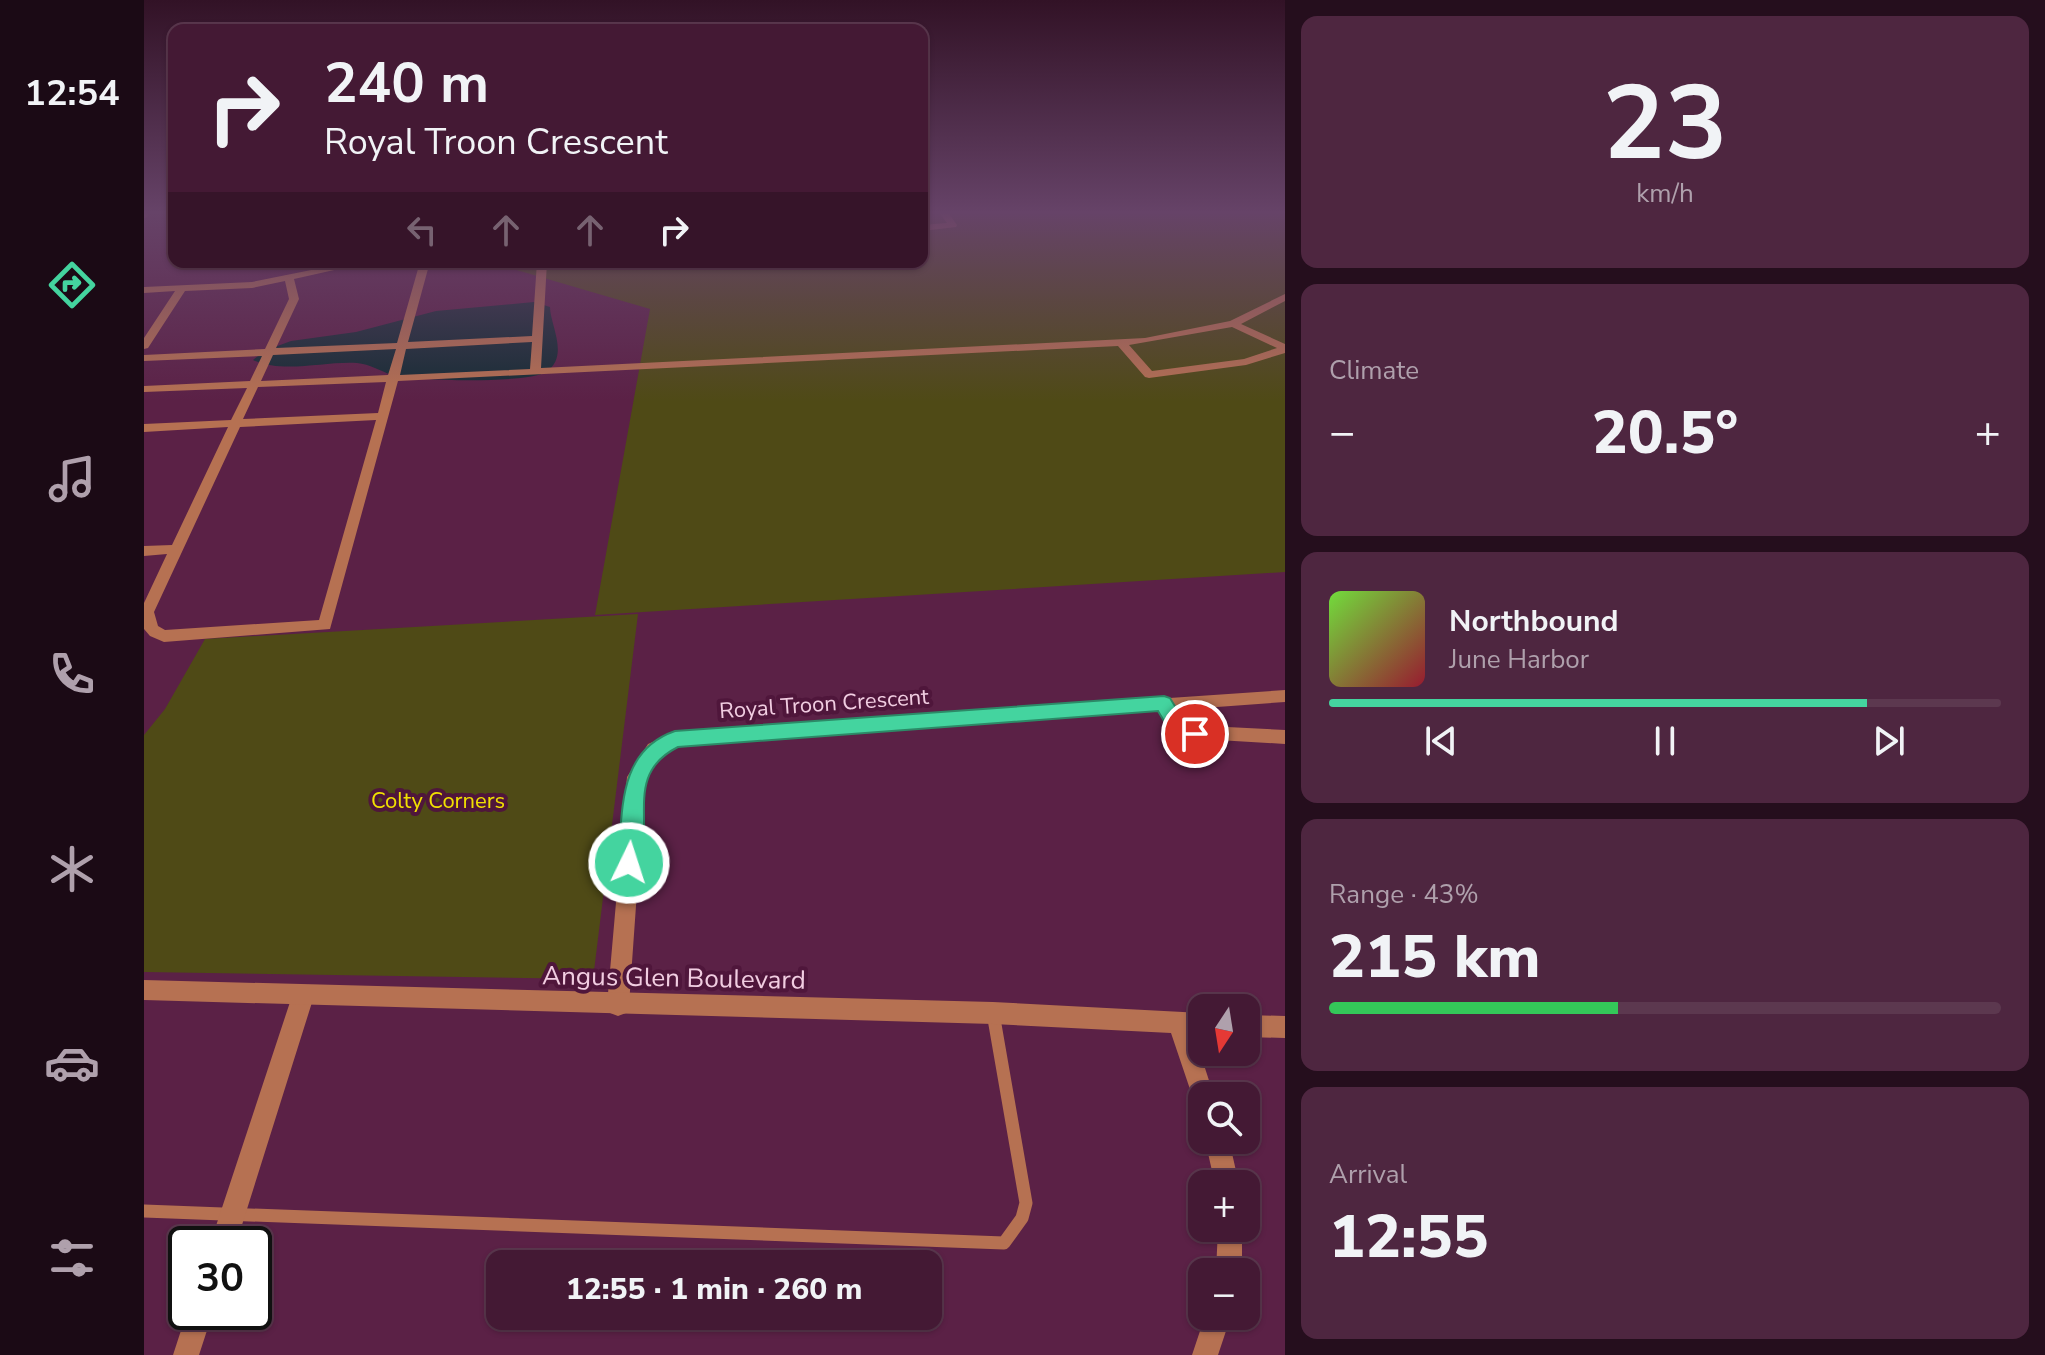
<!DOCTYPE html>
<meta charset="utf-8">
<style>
:root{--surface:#441934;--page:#4e2640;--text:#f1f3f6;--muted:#afa0ac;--line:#5c384f;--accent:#44d49f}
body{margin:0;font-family:"Nunito Sans",sans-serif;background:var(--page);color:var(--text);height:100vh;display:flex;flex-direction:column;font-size:30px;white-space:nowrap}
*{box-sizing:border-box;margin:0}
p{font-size:26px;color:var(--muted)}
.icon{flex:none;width:44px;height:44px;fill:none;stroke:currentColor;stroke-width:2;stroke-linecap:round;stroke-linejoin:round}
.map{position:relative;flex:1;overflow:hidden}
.side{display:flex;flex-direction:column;gap:16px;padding:16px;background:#250e1d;width:760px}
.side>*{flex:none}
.top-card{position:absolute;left:24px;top:24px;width:760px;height:244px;border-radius:16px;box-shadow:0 2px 6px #0004,0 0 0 2px var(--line);background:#441934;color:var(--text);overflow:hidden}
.needle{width:52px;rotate:192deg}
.tools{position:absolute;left:1044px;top:994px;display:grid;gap:16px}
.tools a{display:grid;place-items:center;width:72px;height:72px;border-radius:16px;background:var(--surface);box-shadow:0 2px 6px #0004,0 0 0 2px var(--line);font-size:40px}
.speed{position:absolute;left:24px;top:1226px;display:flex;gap:16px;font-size:40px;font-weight:700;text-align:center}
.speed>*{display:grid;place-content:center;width:104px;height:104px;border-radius:50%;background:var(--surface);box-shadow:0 2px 6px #0004,0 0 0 2px var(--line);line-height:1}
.speed .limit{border:4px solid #111;border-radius:12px;background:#fff;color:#111}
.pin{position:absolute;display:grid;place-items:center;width:68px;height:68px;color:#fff;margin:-34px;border:4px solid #fff;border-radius:50%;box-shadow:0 2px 8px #0007}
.me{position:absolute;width:88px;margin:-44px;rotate:4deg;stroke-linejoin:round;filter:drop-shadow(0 0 6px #0008)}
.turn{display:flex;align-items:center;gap:28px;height:168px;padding:0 24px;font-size:36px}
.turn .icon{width:104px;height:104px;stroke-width:2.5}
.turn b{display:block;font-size:56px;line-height:68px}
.lanes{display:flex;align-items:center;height:76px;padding:0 24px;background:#0003;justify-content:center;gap:40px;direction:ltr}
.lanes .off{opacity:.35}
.big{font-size:60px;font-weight:800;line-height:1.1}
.side .widget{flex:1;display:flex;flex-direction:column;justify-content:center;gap:12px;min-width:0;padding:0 28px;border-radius:16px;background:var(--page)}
.side .dial{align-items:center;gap:0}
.dial b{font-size:104px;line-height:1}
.song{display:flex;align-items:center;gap:24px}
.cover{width:96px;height:96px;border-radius:12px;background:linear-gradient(135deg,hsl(100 70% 55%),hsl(350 70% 35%))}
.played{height:8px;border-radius:4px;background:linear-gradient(90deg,var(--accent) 80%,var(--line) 80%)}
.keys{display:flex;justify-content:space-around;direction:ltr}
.heat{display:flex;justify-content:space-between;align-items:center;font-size:44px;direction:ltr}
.charge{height:12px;border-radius:6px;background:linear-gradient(90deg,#34c759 43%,var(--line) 0)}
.trip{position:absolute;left:342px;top:1250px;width:456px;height:80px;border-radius:16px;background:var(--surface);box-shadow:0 2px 6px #0004,0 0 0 2px var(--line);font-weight:800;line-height:80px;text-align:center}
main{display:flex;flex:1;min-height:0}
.dock{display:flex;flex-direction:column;width:144px;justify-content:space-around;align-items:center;background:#1b0a15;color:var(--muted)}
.dock .icon{width:56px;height:56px}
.dock .selected{color:var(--accent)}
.dock b{font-size:36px;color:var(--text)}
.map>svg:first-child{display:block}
</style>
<main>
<nav class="dock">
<b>12:54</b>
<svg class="icon selected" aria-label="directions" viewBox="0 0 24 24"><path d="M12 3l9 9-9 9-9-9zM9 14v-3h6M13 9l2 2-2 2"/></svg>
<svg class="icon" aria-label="music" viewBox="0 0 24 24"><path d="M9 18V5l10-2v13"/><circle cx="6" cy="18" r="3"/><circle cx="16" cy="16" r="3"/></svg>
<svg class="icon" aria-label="phone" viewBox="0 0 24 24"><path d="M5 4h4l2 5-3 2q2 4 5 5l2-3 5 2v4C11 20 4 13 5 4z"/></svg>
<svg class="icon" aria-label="climate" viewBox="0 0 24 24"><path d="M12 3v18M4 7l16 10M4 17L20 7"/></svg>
<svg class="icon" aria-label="car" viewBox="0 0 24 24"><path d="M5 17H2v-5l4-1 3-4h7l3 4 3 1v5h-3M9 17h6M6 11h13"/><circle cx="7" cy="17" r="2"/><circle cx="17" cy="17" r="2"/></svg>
<svg class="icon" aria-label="filters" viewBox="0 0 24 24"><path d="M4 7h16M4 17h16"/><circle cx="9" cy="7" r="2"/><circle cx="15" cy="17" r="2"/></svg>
</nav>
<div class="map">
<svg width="1141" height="1355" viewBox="0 0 1141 1355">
<rect width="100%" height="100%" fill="#5b2146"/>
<path fill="#4f4a16" d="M778,211H1141V572L451,615L506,309L345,262H778Z
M494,614L449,979L0,972V735L21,709L61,639Z"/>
<path fill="#162c34" d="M390,302L406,307C406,325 426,356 402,372C382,384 272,381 248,375C236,371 226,364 213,363C180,361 140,374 109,360L120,351L147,341L212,332L292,311Z"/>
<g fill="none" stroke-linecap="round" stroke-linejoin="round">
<path stroke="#b67152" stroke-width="13" d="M0,1211L860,1243L878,1218L882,1203L849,1013"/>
<path fill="#b67152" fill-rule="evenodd" d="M794,211H803L813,225L812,227L778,231V225L803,223Z
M207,262H226L150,279L155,299L132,348L253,343L274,269L272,262H282L284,269L264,342L388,336L393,262H403L397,368L1001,338L1086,321L1141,294V301L1097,324L1141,344V353L1102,365L1005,378L1001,377L974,346L254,381L186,629L20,642L6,636L0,629V603L23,554L0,556V546L28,545L84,427L0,432V424L87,420L103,388L0,392V386L106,381L118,356L0,361V355L121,349L145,299L141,281L108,288L41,291L4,348L0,349V338L31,291L0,293V287L108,282ZM1088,327L1133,348L1100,359L1008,371L985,345ZM388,342L386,369L256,375L262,349ZM252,349L244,375L117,381L129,355ZM242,382L234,413L99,419L114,387ZM232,420L175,620L21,630L14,626L10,612L96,427Z
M1141,690V702L1032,710L1043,725L1141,730V744L1040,738L1027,731L1016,711L533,746L516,754L501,778L485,1005L482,1013L474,1016L466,1013L463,1005L483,777L504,744L531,732Z
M159,985L166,989L170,996L92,1244H66L148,996L152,989Z
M43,1312H69L55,1355H29Z"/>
<path fill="#b67152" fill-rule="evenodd" d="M0,211H6L3,217L0,218Z
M0,980L849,1002L1058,1013V1035L1050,1034L1070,1096H1058V1107L1051,1104L1027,1033L849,1024L0,1000Z
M1102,1015L1141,1016V1038L1102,1037Z
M1061,1140H1085L1095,1184H1071Z
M1074,1228H1098V1272H1072Z
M1061,1316H1087L1074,1355H1048Z"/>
</g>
<linearGradient id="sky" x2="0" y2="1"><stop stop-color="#321226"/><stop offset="0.53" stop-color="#664368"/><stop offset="1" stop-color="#664368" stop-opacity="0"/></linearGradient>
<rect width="1141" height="401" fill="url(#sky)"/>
<path fill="#44d49f" stroke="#2c8a67" stroke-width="2" d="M1020,696L1026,698L1040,721L1057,728L1060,734L1057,739L1051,741L1026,731L1014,711L534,747C478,775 513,826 493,869L485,872L477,869L474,863C479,811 473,751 531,731Z"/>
<g text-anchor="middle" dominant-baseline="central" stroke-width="8" stroke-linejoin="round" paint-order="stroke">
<g font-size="22" fill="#f1cde1" stroke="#4f163b">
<text transform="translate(680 704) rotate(-4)">Royal Troon Crescent</text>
</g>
<g font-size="22" fill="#f1e101" stroke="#4f163b">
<text x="294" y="801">Colty Corners</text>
</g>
<g font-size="26" fill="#f1cde1" stroke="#4f163b">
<text transform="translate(530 978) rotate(1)">Angus Glen Boulevard</text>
</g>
</g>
</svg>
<div class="tools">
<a><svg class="needle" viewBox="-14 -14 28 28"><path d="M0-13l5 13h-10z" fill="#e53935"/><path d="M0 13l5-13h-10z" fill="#afa0ac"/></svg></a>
<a><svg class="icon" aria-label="search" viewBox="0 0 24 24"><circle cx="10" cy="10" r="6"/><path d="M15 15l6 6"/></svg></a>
<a>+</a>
<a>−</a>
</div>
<div class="speed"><div class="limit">30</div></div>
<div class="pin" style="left:1051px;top:734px;background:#d93025"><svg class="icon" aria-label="arrive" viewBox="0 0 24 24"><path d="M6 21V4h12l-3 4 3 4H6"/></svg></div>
<svg class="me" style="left:485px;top:863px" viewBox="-20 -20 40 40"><circle r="17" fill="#44d49f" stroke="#fff" stroke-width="3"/><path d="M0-11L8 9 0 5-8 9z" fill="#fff"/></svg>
<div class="trip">12:55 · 1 min · 260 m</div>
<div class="top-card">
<div class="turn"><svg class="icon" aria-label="right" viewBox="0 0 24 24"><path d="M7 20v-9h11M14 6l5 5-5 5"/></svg><div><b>240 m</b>Royal Troon Crescent</div></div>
<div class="lanes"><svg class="icon off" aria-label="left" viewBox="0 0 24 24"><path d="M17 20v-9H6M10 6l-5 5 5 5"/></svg><svg class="icon off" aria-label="ahead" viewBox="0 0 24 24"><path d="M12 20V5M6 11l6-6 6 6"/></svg><svg class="icon off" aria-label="ahead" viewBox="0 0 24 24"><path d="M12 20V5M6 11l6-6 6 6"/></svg><svg class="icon" aria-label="right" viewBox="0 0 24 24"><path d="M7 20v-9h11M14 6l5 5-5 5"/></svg></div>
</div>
</div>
<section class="side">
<div class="widget dial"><b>23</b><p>km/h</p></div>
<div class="widget"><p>Climate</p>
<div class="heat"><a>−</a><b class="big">20.5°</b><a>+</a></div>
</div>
<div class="widget">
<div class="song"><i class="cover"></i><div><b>Northbound</b><p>June Harbor</p></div></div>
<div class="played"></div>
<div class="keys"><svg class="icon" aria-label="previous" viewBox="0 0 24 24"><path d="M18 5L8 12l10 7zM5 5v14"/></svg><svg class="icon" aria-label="pause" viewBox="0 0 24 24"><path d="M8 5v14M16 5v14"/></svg><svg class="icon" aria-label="next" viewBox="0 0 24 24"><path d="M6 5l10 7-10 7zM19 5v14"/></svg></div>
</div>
<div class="widget"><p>Range · 43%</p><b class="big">215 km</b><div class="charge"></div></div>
<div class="widget"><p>Arrival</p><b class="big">12:55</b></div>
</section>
</main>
